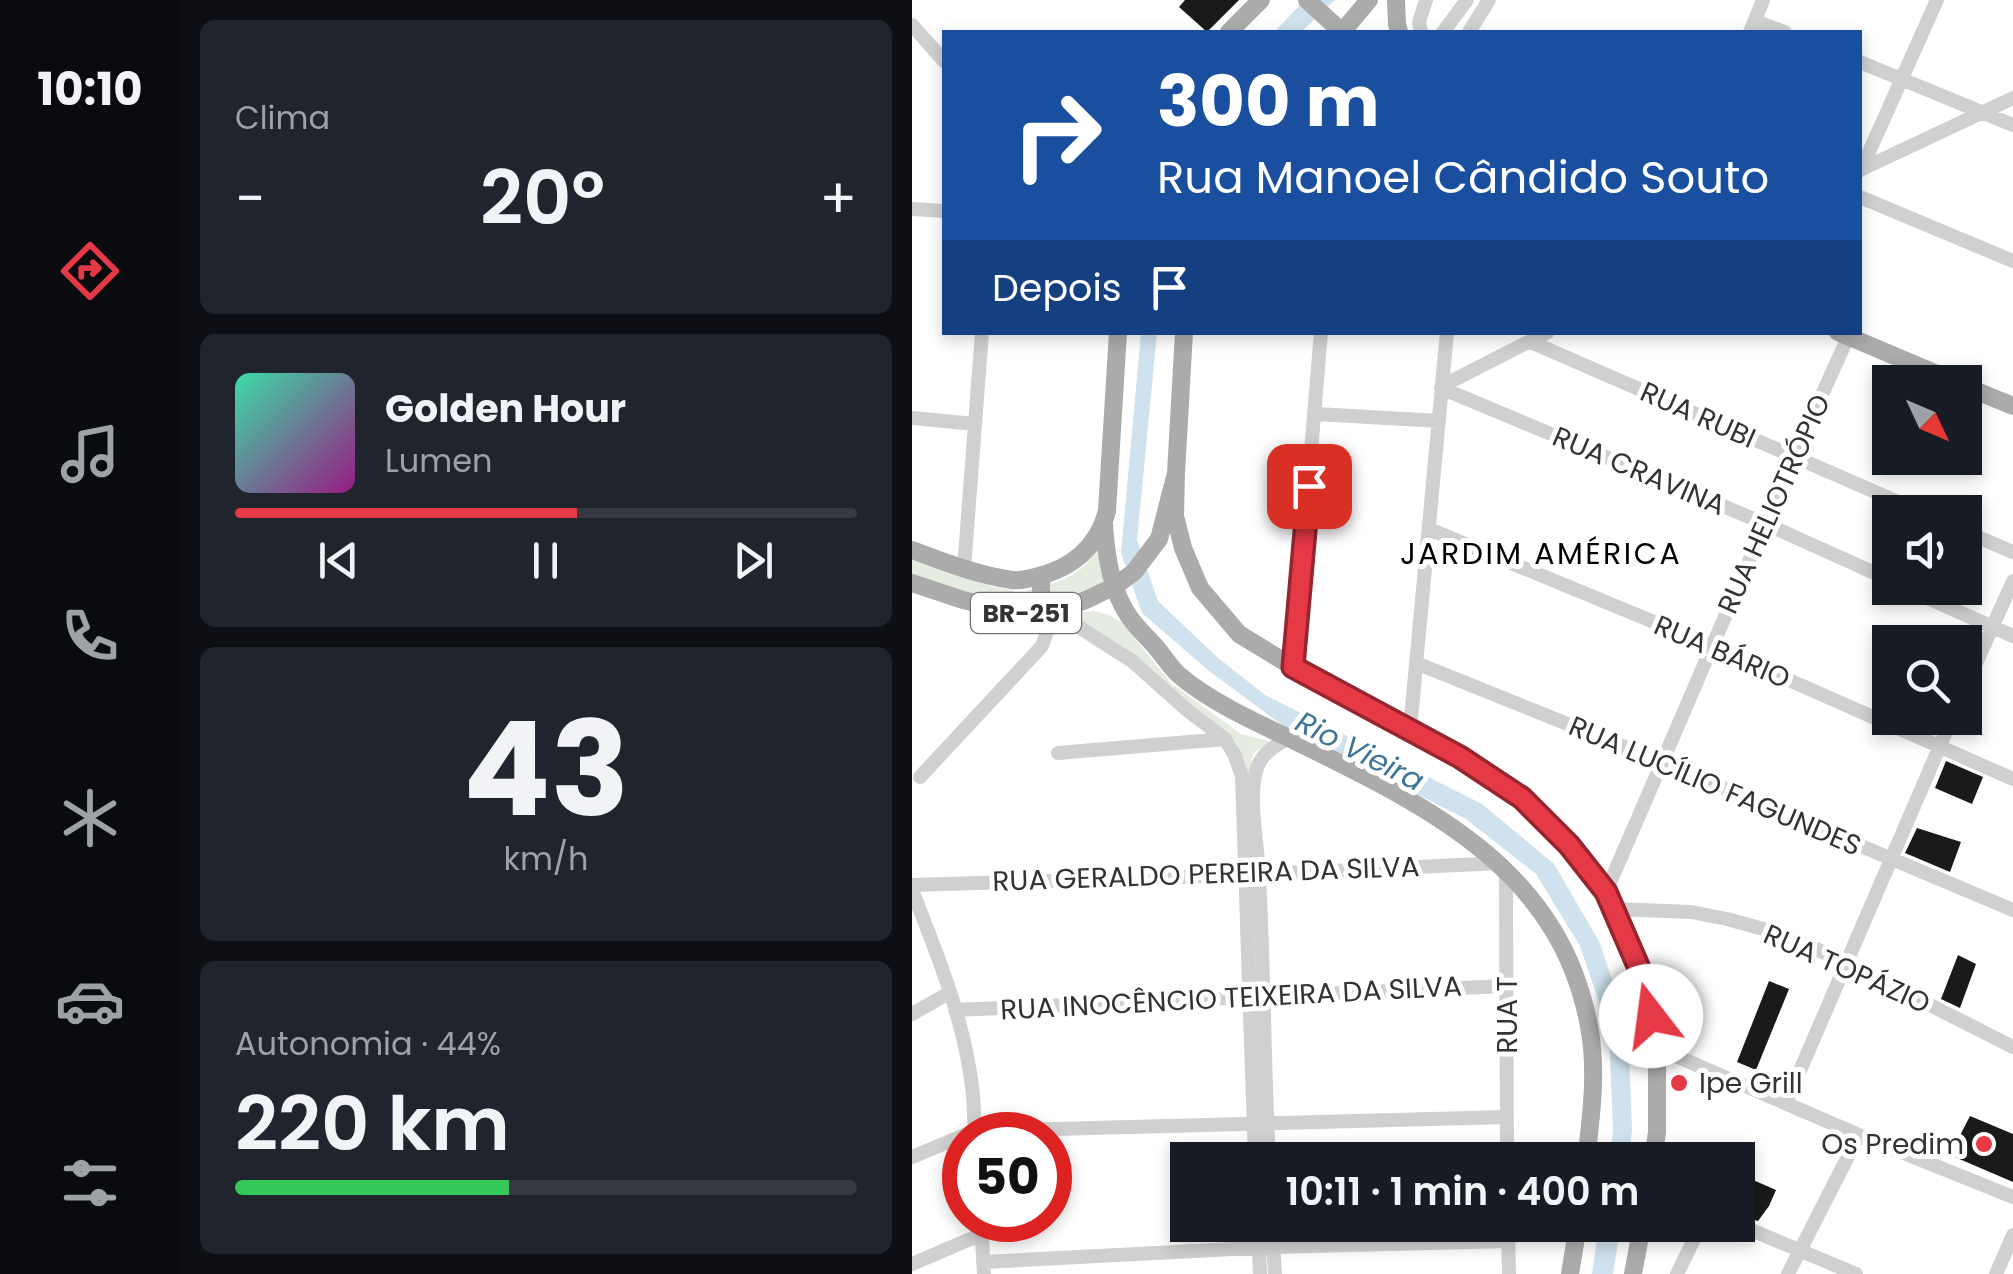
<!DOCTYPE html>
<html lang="pt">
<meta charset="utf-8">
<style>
:root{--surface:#171b24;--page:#20242c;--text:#f1f3f6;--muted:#9ea1a6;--line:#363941;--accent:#e63946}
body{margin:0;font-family:Poppins,sans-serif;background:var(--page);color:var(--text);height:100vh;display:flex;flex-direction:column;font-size:38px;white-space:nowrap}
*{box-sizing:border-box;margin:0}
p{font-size:32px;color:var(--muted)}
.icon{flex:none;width:55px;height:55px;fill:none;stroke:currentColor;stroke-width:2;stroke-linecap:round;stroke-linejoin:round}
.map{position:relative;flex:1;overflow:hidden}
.panel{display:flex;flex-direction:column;gap:20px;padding:20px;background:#0d0f14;width:732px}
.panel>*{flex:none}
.banner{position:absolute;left:30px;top:30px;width:920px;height:305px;border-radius:0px;box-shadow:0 5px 15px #0003;background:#1a4fa0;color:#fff;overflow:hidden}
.needle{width:65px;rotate:134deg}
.fabs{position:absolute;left:960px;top:365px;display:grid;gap:20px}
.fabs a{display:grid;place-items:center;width:110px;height:110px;border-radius:0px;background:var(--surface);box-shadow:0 5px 15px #0003;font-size:50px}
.speed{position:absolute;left:30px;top:1112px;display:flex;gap:20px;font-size:50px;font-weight:700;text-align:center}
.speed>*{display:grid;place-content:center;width:130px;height:130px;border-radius:50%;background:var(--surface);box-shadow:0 5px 15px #0003;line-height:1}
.speed .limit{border:15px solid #d22;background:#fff;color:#111}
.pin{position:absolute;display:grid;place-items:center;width:85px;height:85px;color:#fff;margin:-42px;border-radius:20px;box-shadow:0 5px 15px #0006}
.me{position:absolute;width:110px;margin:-55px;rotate:345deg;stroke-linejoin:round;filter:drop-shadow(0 0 8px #0008)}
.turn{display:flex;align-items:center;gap:35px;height:210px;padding:0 50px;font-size:45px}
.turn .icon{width:130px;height:130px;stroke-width:2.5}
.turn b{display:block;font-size:70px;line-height:85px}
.then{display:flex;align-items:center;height:95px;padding:0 50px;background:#0003;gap:20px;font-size:38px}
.big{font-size:75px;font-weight:600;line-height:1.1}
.panel .card{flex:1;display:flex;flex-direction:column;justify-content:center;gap:15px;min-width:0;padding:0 35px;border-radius:15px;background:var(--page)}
.panel .dial{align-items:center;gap:0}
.dial b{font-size:130px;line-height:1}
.song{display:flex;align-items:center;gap:30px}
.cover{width:120px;height:120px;border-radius:15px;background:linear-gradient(135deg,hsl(160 70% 55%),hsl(310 70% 35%))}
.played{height:10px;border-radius:5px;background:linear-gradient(90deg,var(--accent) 55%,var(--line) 55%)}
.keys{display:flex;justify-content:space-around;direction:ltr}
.heat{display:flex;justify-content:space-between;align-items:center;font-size:55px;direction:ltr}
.charge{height:15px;border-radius:8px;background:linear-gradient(90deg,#34c759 44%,var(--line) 0)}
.trip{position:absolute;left:258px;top:1142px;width:585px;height:100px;border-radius:0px;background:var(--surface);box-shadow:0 5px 15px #0003;font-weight:600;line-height:100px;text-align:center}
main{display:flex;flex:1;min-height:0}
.tab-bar{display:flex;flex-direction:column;width:180px;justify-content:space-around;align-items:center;background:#090b0e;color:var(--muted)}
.tab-bar .icon{width:70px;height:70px}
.tab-bar .selected{color:var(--accent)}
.tab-bar b{font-size:45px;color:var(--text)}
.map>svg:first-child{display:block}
</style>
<main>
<nav class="tab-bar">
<b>10:10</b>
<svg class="icon selected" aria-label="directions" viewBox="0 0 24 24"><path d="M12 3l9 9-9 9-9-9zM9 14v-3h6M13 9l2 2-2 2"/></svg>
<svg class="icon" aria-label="music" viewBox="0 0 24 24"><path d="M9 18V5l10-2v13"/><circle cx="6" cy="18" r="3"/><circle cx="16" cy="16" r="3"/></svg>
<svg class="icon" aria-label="phone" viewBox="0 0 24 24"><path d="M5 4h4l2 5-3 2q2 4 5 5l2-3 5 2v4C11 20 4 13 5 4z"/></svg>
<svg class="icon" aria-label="climate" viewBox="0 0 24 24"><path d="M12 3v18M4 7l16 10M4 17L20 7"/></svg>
<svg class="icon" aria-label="car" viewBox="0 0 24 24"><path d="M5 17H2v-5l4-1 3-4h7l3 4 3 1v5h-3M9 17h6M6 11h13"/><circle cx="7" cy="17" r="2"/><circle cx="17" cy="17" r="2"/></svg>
<svg class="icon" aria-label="filters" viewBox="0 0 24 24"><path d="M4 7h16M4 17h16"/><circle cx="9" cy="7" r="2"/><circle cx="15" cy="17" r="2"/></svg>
</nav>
<section class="panel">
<div class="card"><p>Clima</p>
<div class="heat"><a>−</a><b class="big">20°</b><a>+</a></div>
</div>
<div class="card">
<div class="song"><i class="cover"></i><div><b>Golden Hour</b><p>Lumen</p></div></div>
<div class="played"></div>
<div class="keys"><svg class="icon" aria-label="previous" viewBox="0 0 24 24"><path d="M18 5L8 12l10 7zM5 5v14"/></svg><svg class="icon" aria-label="pause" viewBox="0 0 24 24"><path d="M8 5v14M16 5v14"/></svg><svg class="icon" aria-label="next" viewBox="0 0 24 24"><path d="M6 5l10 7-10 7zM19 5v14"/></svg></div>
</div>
<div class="card dial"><b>43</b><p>km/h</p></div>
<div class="card"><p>Autonomia · 44%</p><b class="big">220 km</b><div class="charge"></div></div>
</section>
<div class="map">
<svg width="1101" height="1274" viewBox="0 0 1101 1274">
<rect width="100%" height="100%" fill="#fff"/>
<path fill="#e6ecdf" d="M183,552L186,553L189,574L194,582L162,598L118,608L119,598L115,590C145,582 165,580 183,552Z
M0,560L82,587L101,590L105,600L102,604H97L25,584L0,574Z
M182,611L197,615L209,622L259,683L329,734L359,742L341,753L336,785L334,764L322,740L279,709L213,649L167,620L166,616L171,612Z"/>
<path fill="#cfe2ee" d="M393,0H423L389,32H362Z
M229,333H245L225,540L246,601L305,657L353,695L570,804L642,864L688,943L716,1029L720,1129L717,1160H697L701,1133L697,1031L668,946L624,874L554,819L370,725L297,671L230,613L209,553Z
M687,1225H709L701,1274H680Z"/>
<path fill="#1a1a1a" d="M273,0H327L295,32L267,7Z
M1034,761L1071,777L1060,804L1023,788Z
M1005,828L1049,842L1038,872L993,853Z
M1046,955L1064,964L1048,1008L1029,999Z
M857,981L877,989L844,1070L825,1062Z
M1058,1116L1101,1134V1182L1038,1155Z
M825,1173L864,1190L857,1206L846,1221L825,1214Z"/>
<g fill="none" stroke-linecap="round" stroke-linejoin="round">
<path stroke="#d0d0d0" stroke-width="14" d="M843,21L873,32
M0,25L32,61
M509,32L507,22L514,0
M531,32L555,0
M557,32L577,0
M838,32L851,0
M948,62L1101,125
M948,170L1101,98
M949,170L1025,0
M948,197L1101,261
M0,209L32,211
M619,342L1009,512
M530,386L636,332
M529,388L854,524L978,580
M404,414L527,421
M0,418L63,424
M517,529L800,646L1101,779
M1052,531L1101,552
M52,569L70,332
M993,588L1101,636
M504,663L750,762L1101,910
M381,667L409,332
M1052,690L1101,581
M498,729L535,332
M146,753L313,739
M8,777L130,646L142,611L220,661L275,710L313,739L323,756L330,776L343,1160
M594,870L595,1160
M0,885L335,875L588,863
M0,890C26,956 54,1024 61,1095C62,1108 62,1122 63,1135
M694,892L882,457L936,337
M703,909L779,912L815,919L873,935L935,963L1101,1047
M43,1010L594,986
M0,1014L37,993
M745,1048L947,1135L1101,1197
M874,1103L1040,718
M0,1157L62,1131L595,1117
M357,1160C352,1065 352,970 347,876C346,845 337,806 343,776C346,756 360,747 377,738
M69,1220L72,1274
M825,1224L944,1274
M346,1225L348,1274
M360,1225L363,1274
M596,1225L597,1274
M71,1262L361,1247L596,1241
M0,1264L70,1234
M765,1274L789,1225
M876,1274L947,1135
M1084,1274L1101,1235"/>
<path stroke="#ababab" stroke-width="18" d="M395,0L430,32
M484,0L485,24L487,32
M317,32L349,0
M430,32L457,0
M926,332L1044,382
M1052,386L1101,406
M264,473L263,516L271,548L288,588L327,634L381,667L549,757L611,798L657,845L694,892L733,983L745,1048V1132L741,1160
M192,524C194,556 199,591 218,618C225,628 235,637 243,646C251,655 258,667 267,675C297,701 343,722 379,739C513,805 651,868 678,1032C685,1074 679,1118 674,1160
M0,550C32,562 65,575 100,580C108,581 115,579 123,577C159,569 186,547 195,511L206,332
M131,575C126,592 130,600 142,611
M0,583L51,600L104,612L122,614L142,611L174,600L203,586L222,572L247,539L264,473L272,332
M658,1274L666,1225
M721,1274L730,1225"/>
</g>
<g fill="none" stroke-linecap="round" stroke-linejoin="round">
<defs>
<path id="route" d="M397,486L381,667L548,757L610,798L657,845L694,892L733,982L739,1016"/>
</defs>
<use href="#route" stroke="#96252e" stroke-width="25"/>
<use href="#route" stroke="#e63946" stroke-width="18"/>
</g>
<g fill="#e63946" stroke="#fff" stroke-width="4">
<circle cx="767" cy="1083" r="10"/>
<circle cx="1072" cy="1144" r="10"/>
</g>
<g text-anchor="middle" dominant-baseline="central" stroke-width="10" stroke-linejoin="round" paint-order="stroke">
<rect fill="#fff" stroke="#707070" stroke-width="2.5" x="59" y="593" width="110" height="40" rx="8"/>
<g font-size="25" font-weight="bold" fill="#333">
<text x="114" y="613">BR-251</text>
</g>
<g font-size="28" fill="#333" stroke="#fff">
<text transform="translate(786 415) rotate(24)">RUA RUBI</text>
<text transform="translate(727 471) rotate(23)">RUA CRAVINA</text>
<text transform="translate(862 504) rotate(-66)">RUA HELIOTRÓPIO</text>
<text transform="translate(810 652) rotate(23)">RUA BÁRIO</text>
<text transform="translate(803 786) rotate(23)">RUA LUCÍLIO FAGUNDES</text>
<text transform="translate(294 874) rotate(-2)">RUA GERALDO PEREIRA DA SILVA</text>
<text transform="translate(935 969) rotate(24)">RUA TOPÁZIO</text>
<text transform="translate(319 998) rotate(-3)">RUA INOCÊNCIO TEIXEIRA DA SILVA</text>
<text transform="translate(595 1015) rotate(-90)">RUA T</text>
</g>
<g font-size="28" fill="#333" stroke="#fff" text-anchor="start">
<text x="787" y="1083">Ipe Grill</text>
<text x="1052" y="1144" text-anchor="end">Os Predim</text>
</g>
<g font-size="30" letter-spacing="2.5" fill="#000" stroke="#fff">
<text x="629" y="553">JARDIM AMÉRICA</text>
</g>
<g font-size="30" font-style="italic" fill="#3f7597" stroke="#fff">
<text transform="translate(448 751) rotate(27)">Rio Vieira</text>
</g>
</g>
</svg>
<div class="fabs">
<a><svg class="needle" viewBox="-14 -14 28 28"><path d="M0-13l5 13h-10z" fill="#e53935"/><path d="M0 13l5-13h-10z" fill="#9ea1a6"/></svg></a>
<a><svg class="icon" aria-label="sound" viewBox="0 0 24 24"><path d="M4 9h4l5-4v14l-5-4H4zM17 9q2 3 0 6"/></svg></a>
<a><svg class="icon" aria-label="search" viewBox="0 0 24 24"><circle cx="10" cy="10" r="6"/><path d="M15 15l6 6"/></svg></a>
</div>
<div class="speed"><div class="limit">50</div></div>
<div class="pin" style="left:397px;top:486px;background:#d93025"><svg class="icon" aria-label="arrive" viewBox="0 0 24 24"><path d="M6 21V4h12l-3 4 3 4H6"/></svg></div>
<svg class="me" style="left:739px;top:1016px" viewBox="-20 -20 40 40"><circle r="19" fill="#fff"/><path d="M0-13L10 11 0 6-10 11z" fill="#e63946"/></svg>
<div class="trip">10:11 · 1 min · 400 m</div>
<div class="banner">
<div class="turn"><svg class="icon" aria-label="right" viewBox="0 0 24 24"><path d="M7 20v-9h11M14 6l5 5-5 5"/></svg><div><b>300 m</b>Rua Manoel Cândido Souto</div></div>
<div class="then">Depois<svg class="icon" aria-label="arrive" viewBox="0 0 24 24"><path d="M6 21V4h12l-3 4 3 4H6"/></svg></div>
</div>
</div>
</main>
